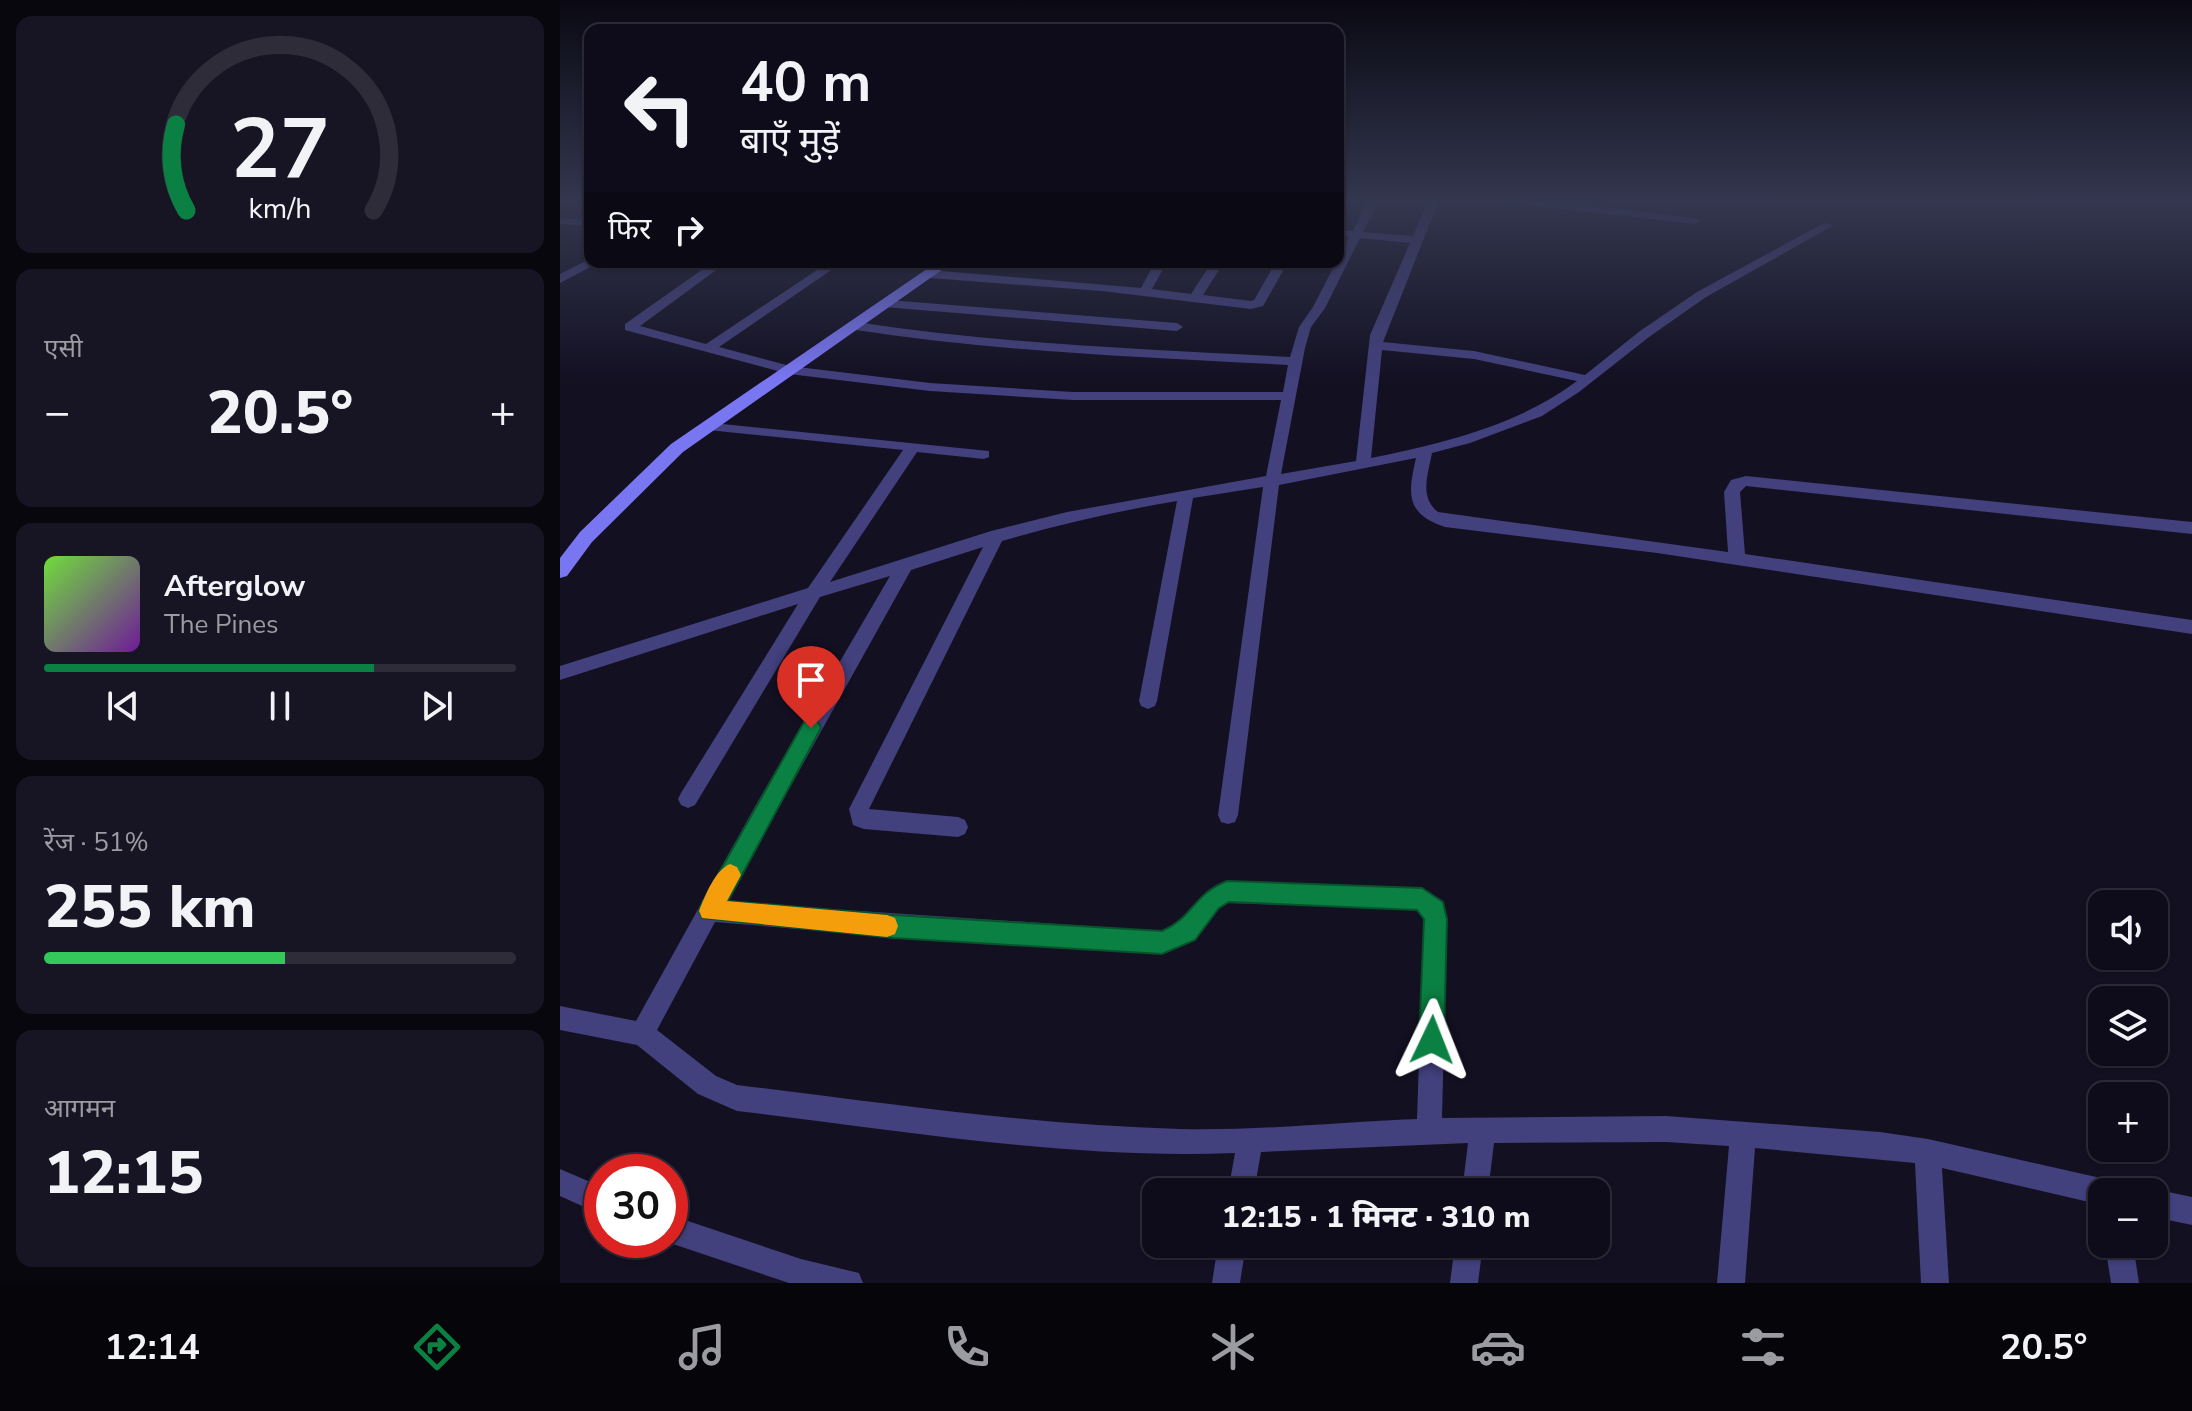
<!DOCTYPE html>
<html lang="hi">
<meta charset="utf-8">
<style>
:root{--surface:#0e0c1a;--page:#171523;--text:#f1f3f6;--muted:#9b9ba2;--line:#2e2c39;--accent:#0b8043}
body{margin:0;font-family:"Nunito Sans","Noto Sans Devanagari",sans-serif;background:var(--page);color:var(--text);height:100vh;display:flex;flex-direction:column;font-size:30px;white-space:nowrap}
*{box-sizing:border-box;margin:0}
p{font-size:26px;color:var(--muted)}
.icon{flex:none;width:44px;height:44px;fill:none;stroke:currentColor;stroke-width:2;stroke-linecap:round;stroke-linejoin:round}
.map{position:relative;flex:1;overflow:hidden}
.details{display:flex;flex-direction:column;gap:16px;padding:16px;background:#08070e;width:560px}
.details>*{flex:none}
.hud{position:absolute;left:24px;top:24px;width:760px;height:244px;border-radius:16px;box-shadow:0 2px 6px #0004,0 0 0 2px var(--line);background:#0e0c1a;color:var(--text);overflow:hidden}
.fabs{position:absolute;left:1528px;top:890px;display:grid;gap:16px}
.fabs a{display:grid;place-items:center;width:80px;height:80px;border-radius:16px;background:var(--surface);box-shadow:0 2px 6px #0004,0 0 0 2px var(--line);font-size:40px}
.speed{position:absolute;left:24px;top:1154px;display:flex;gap:16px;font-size:40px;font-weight:700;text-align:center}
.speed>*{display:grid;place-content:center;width:104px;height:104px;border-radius:50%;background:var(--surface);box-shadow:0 2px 6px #0004,0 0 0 2px var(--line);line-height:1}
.speed .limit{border:12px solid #d22;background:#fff;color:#111}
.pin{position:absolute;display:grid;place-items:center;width:68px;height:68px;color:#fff;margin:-82px -34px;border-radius:50% 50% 50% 0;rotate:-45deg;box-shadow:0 0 8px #0007}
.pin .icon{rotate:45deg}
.me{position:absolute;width:88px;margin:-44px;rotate:2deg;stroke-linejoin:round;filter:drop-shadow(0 0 6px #0008)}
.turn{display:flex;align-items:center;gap:28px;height:168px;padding:0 24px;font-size:36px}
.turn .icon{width:104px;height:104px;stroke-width:2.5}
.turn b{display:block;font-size:56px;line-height:68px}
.then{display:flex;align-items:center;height:76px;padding:0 24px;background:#0003;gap:16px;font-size:30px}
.big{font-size:60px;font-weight:800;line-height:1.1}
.details .tile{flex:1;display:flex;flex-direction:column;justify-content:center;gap:12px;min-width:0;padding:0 28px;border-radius:16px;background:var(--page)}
.details .dial{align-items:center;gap:0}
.dial svg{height:208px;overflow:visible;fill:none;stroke:var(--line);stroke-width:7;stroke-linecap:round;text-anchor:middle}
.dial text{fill:var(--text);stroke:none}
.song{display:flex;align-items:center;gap:24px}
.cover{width:96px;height:96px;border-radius:12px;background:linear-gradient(135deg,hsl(100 70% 55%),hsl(280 70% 35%))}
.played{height:8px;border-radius:4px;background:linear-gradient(90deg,var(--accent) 70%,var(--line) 70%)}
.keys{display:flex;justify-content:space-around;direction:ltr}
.heat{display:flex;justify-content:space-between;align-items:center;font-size:44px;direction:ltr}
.charge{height:12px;border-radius:6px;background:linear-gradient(90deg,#34c759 51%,var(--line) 0)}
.trip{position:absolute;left:582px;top:1178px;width:468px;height:80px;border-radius:16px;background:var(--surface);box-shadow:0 2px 6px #0004,0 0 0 2px var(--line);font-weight:800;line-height:80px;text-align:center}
.tabs{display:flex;height:128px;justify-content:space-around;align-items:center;background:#06050a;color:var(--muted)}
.tabs .icon{width:56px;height:56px}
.tabs .selected{color:var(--accent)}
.tabs b{font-size:36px;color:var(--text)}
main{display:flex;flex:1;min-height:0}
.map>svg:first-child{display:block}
</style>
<main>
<section class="details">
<div class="tile dial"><svg viewBox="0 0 100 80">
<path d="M14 69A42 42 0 1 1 86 69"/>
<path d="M14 69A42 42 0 0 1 10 36" stroke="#0b8043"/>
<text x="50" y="56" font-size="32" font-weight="700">27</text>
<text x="50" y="72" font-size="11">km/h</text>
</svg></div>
<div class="tile"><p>एसी</p>
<div class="heat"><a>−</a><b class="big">20.5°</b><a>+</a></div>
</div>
<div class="tile">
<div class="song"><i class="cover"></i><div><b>Afterglow</b><p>The Pines</p></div></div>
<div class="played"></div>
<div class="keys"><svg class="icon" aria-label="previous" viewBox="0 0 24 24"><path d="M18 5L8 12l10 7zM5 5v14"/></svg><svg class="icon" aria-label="pause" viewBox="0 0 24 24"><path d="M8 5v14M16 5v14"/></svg><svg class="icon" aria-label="next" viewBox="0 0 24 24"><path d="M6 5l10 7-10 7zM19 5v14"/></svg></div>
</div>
<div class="tile"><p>रेंज · 51%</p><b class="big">255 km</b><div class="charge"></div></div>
<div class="tile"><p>आगमन</p><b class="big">12:15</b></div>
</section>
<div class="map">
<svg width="1632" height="1283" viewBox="0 0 1632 1283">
<rect width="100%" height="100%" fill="#131022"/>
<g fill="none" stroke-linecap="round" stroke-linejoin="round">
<path fill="#42407d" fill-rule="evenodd" d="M808,200H819L803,232L853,236L868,200H879L823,342L914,351L1025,375L1080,331L1137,292L1264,223L1274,225L1146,297L1089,337L1019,392L982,416L910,443L872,453C868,475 859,497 878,512L1168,552L1164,492L1171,480L1186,476L1632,522V534L1186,486L1180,492L1185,554L1632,620V634L1097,553L885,527C845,514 848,493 856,458L719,485L678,815L675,822L668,824L661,822L658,815L703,487L633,498L597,701L595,706L588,709L581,706L579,701L617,501C558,511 500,524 442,541L309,809L398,817L405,820L408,827L405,834L398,837L304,829L293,825L289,809L423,547L351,570L166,902L602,931C629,921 635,894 667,882L862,888L883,901L887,919L882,1118L1106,1116L1320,1132L1368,1139L1545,1179L1554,1183L1558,1192H1542V1205L1382,1168L1389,1283H1361L1355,1163L1195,1148L1185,1283H1157L1169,1146L1106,1142L934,1143L928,1192H902L908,1143L701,1152L694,1192H668L675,1153C512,1160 339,1130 177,1111L138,1094L77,1045L0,1030V1006L76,1021L197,803L330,576L260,597L135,805L128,808L121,805L118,799L121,793L238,604L0,680V666L248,588L343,450L148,430L141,425L143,422L429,451V457L424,459L357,452L270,582L431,531L507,512L706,476L721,400H513L370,391L229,374L65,330V324L153,262H167L80,326L146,344L269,262H283L159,347L230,366L370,383L513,392H723L728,365C584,357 439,352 296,330L290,326L296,322C439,344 585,349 730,357L739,327L753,307L789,237L778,236V230L793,231ZM800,238L850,243L810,335L796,461L721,474L745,348L751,327L765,308ZM822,350L914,359L1017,381C957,426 883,443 811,458ZM668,903L858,909L864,914L857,1119C780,1122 696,1131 619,1129C472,1125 324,1103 177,1085L156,1076L97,1030L155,922L334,937L602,953L632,940L657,910Z
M946,200H981L1134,218L1140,221L1134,224L951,203Z
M0,218L30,220V226L0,224Z
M30,259V262H40L0,283V274Z
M595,262H607L592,289L631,294L652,262H664L643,295L691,301L694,300L716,262H728L703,306L691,309L542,291L370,278L364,274L370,270L581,288Z
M328,300L617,323L623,327L617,331L324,307V301Z
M0,1169L42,1187V1215L0,1196Z
M1594,1189L1632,1197V1225L1594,1217V1192H1588Z
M110,1215L241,1259L299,1273L303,1283H229L110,1243L103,1240H110Z
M658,1244H686L680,1283H652Z
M895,1244H923L918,1283H890Z
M1545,1244H1573L1579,1283H1551Z"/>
<path fill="#7976f2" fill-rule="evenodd" d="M377,262H393L123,452L32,542L7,576L0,578V558L20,532L111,444Z"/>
</g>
<linearGradient id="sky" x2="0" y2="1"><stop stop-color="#0a0913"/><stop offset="0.53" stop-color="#33374f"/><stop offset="1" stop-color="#33374f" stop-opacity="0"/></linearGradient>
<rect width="1632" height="380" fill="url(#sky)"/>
<path fill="#0b8043" stroke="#07532c" stroke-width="2" d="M251,720L258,722L261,728L168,901L334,915L602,931C633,918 633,894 667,881L862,888L883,902L887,919L884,1040L880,1049L872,1052L863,1049L859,1040L864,919L857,910L669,902L659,908L635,940L602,954L334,938L142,918L139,911L142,903L244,722Z"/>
<path fill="#f59e0b" d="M170,864L177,867L181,875L167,901L327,915L335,918L338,926L335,934L327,937L142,918L139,911C145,896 155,870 170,864Z"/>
</svg>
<div class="fabs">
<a><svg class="icon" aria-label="sound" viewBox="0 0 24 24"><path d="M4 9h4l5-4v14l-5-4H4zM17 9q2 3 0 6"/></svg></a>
<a><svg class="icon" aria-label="layers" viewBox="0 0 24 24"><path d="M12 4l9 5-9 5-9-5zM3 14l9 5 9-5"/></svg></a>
<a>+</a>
<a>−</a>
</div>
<div class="speed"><div class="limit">30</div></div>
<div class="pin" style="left:251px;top:728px;background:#d93025"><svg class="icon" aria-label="arrive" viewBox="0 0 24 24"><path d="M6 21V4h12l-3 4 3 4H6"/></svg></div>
<svg class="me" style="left:872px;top:1040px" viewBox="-20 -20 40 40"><path d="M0-17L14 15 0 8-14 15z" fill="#0b8043" stroke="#fff" stroke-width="4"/></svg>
<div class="trip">12:15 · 1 मिनट · 310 m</div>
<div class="hud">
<div class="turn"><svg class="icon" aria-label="left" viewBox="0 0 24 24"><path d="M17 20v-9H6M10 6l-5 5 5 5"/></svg><div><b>40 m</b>बाएँ मुड़ें</div></div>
<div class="then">फिर<svg class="icon" aria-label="right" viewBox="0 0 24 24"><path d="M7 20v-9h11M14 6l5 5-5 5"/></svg></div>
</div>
</div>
</main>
<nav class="tabs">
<b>12:14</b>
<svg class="icon selected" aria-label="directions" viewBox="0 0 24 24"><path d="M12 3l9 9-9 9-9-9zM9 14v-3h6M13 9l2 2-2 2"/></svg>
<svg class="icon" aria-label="music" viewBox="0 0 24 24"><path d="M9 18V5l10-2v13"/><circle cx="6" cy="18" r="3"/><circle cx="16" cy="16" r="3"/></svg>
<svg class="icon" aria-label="phone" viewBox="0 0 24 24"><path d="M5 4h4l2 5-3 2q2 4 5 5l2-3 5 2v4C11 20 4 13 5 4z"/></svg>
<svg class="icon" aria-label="climate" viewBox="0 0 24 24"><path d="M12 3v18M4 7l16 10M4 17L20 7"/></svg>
<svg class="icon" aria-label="car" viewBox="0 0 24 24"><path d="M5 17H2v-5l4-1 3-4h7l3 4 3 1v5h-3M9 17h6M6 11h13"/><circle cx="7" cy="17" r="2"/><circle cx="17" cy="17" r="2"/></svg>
<svg class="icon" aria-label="filters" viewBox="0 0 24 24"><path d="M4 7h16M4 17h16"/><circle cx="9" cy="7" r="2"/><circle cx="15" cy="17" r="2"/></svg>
<b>20.5°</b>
</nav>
